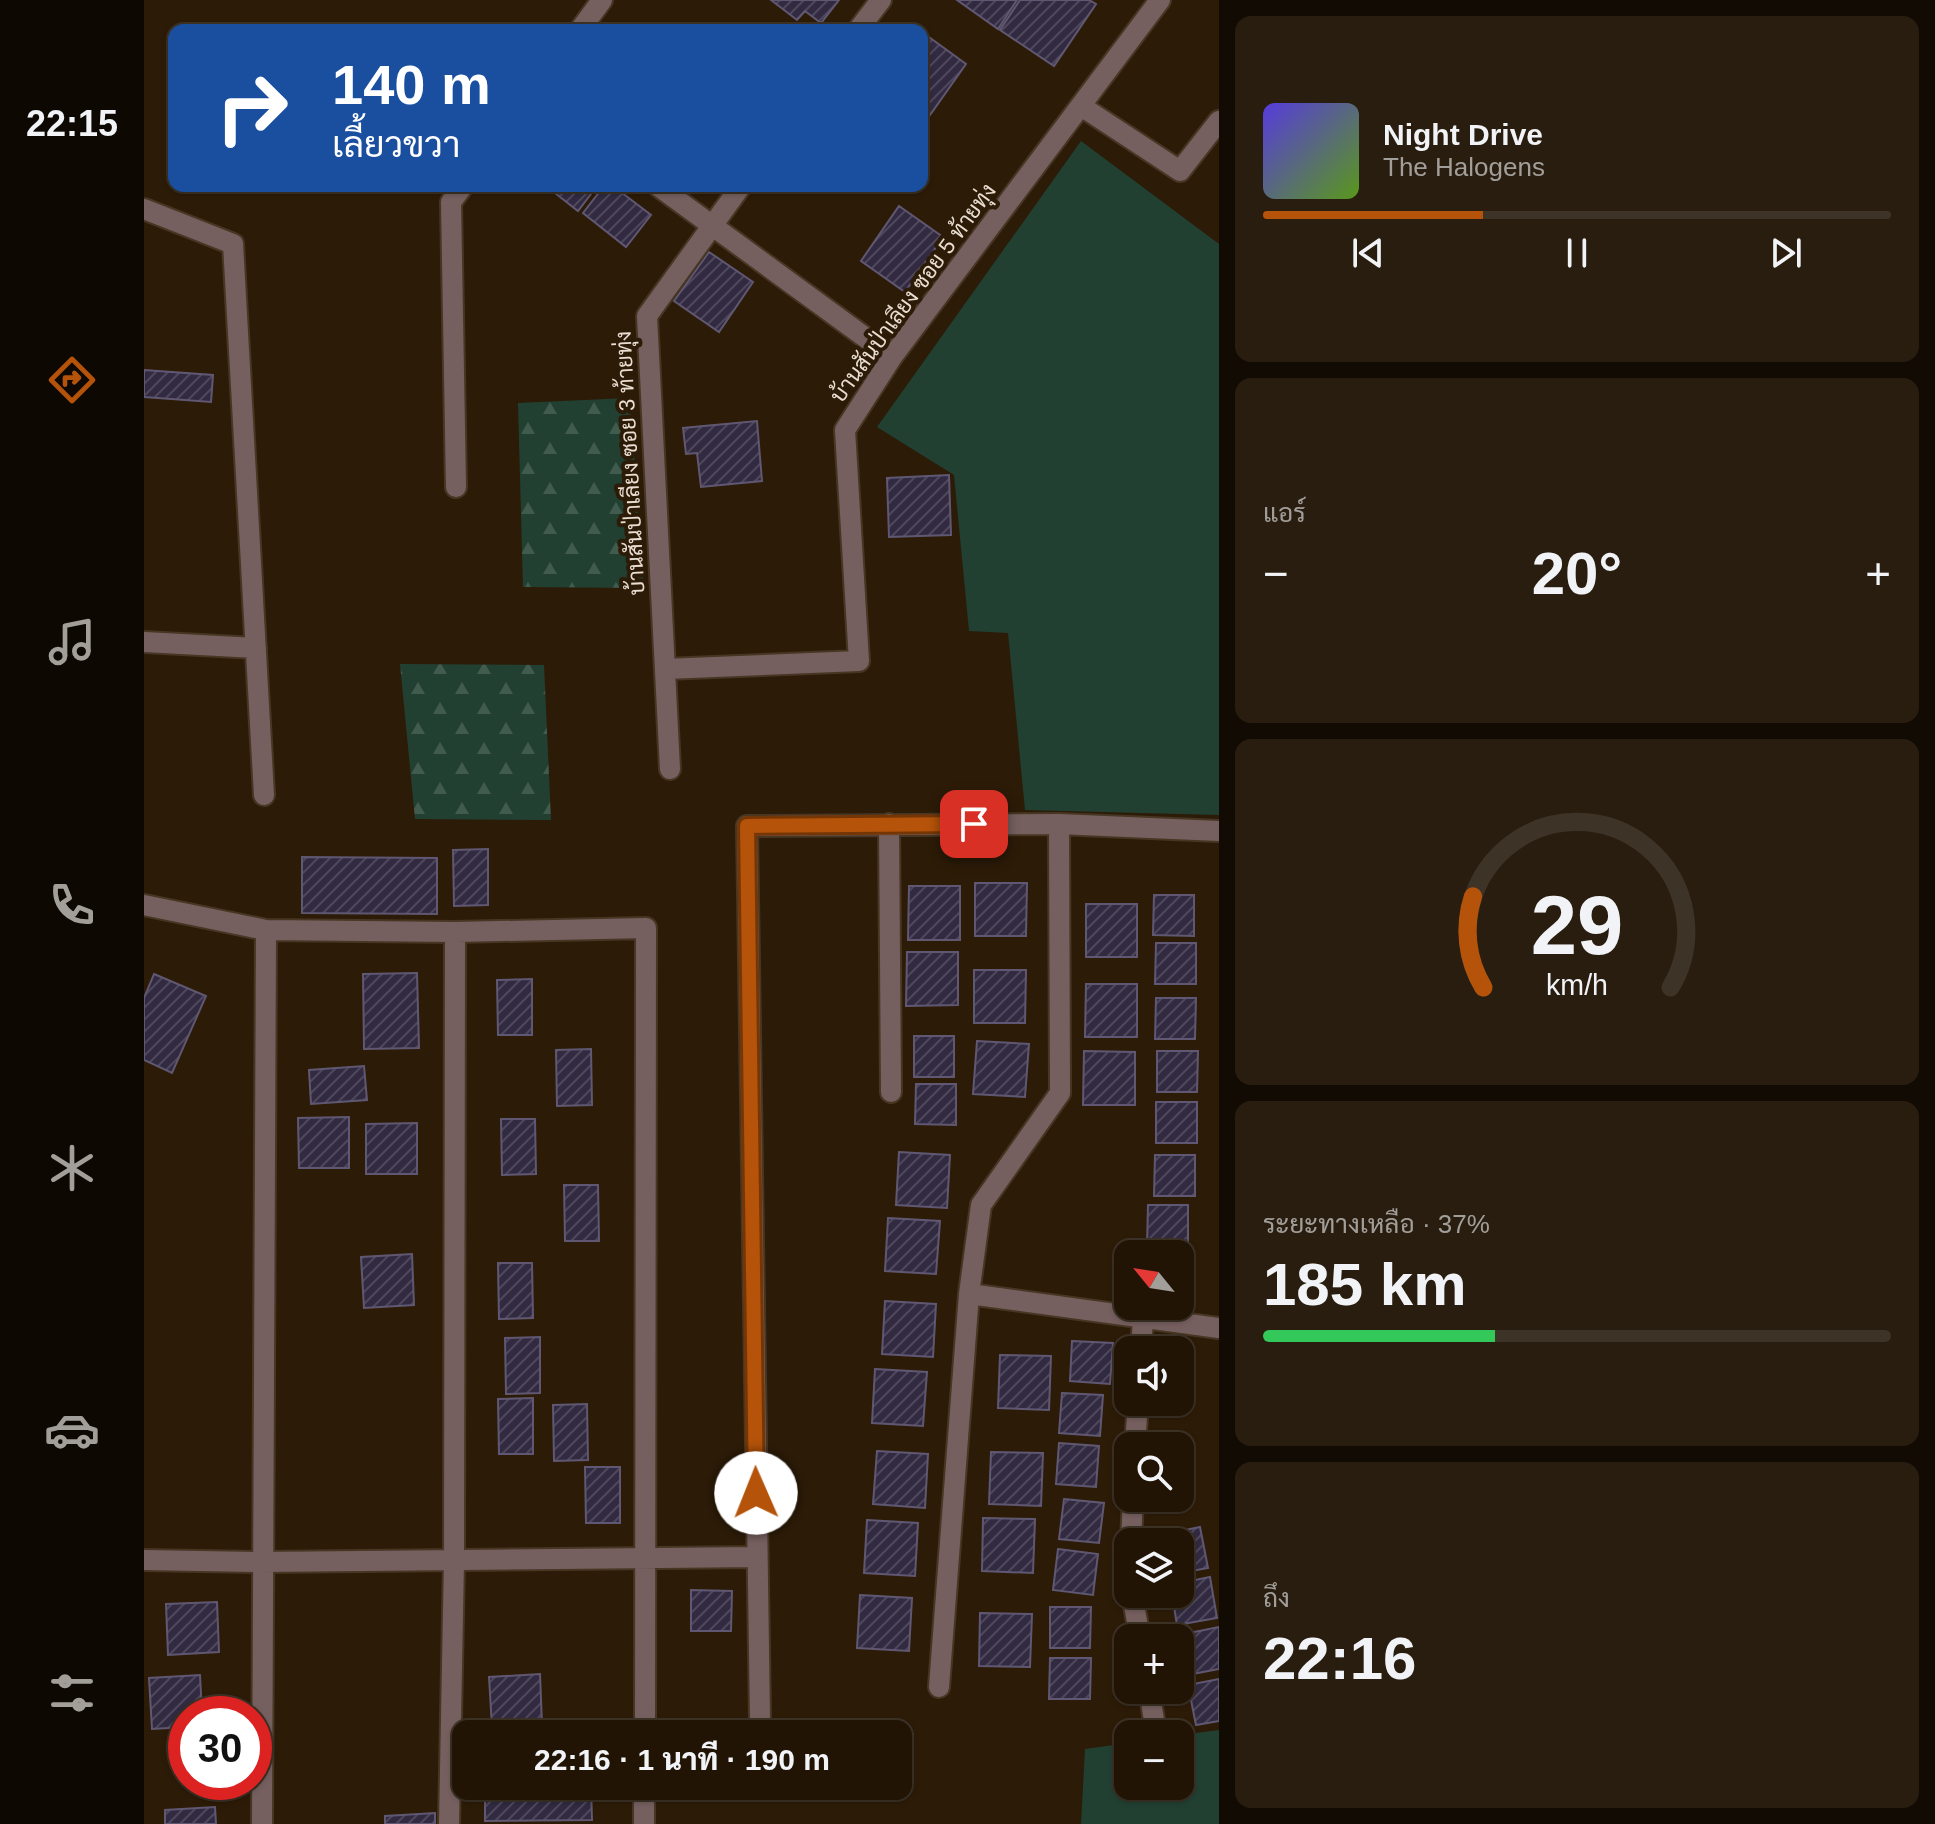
<!DOCTYPE html>
<html lang="th">
<meta charset="utf-8">
<style>
:root{--surface:#211405;--page:#291d0f;--text:#f1f3f6;--muted:#a29e9a;--line:#3e3327;--accent:#b45309}
body{margin:0;font-family:Helvetica,Sarabun,sans-serif;background:var(--page);color:var(--text);height:100vh;display:flex;flex-direction:column;font-size:30px;white-space:nowrap}
*{box-sizing:border-box;margin:0}
p{font-size:26px;color:var(--muted)}
.icon{flex:none;width:44px;height:44px;fill:none;stroke:currentColor;stroke-width:2;stroke-linecap:round;stroke-linejoin:round}
.map{position:relative;flex:1;overflow:hidden}
.details{display:flex;flex-direction:column;gap:16px;padding:16px;background:#120b03;width:716px}
.details>*{flex:none}
.banner{position:absolute;left:24px;top:24px;width:760px;height:168px;border-radius:16px;box-shadow:0 2px 6px #0004,0 0 0 2px var(--line);background:#1a4fa0;color:#fff;overflow:hidden}
.needle{width:52px;rotate:300deg}
.fabs{position:absolute;left:970px;top:1240px;display:grid;gap:16px}
.fabs a{display:grid;place-items:center;width:80px;height:80px;border-radius:16px;background:var(--surface);box-shadow:0 2px 6px #0004,0 0 0 2px var(--line);font-size:40px}
.speed{position:absolute;left:24px;top:1696px;display:flex;gap:16px;font-size:40px;font-weight:700;text-align:center}
.speed>*{display:grid;place-content:center;width:104px;height:104px;border-radius:50%;background:var(--surface);box-shadow:0 2px 6px #0004,0 0 0 2px var(--line);line-height:1}
.speed .limit{border:12px solid #d22;background:#fff;color:#111}
.pin{position:absolute;display:grid;place-items:center;width:68px;height:68px;color:#fff;margin:-34px;border-radius:16px;box-shadow:0 4px 12px #0006}
.me{position:absolute;width:88px;margin:-44px;rotate:359deg;stroke-linejoin:round;filter:drop-shadow(0 0 6px #0008)}
.turn{display:flex;align-items:center;gap:28px;height:168px;padding:0 32px;font-size:36px}
.turn .icon{width:104px;height:104px;stroke-width:2.5}
.turn b{display:block;font-size:56px;line-height:68px}
.big{font-size:60px;font-weight:800;line-height:1.1}
.details .widget{flex:1;display:flex;flex-direction:column;justify-content:center;gap:12px;min-width:0;padding:0 28px;border-radius:16px;background:var(--page)}
.details .dial{align-items:center;gap:0}
.dial svg{height:208px;overflow:visible;fill:none;stroke:var(--line);stroke-width:7;stroke-linecap:round;text-anchor:middle}
.dial text{fill:var(--text);stroke:none}
.song{display:flex;align-items:center;gap:24px}
.cover{width:96px;height:96px;border-radius:12px;background:linear-gradient(135deg,hsl(250 70% 55%),hsl(90 70% 35%))}
.played{height:8px;border-radius:4px;background:linear-gradient(90deg,var(--accent) 35%,var(--line) 35%)}
.keys{display:flex;justify-content:space-around;direction:ltr}
.heat{display:flex;justify-content:space-between;align-items:center;font-size:44px;direction:ltr}
.charge{height:12px;border-radius:6px;background:linear-gradient(90deg,#34c759 37%,var(--line) 0)}
.trip{position:absolute;left:308px;top:1720px;width:460px;height:80px;border-radius:16px;background:var(--surface);box-shadow:0 2px 6px #0004,0 0 0 2px var(--line);font-weight:800;line-height:80px;text-align:center}
main{display:flex;flex:1;min-height:0}
.dock{display:flex;flex-direction:column;width:144px;justify-content:space-around;align-items:center;background:#0d0802;color:var(--muted)}
.dock .icon{width:56px;height:56px}
.dock .active{color:var(--accent)}
.dock b{font-size:36px;color:var(--text)}
.map>svg:first-child{display:block}
</style>
<main>
<nav class="dock">
<b>22:15</b>
<svg class="icon active" aria-label="directions" viewBox="0 0 24 24"><path d="M12 3l9 9-9 9-9-9zM9 14v-3h6M13 9l2 2-2 2"/></svg>
<svg class="icon" aria-label="music" viewBox="0 0 24 24"><path d="M9 18V5l10-2v13"/><circle cx="6" cy="18" r="3"/><circle cx="16" cy="16" r="3"/></svg>
<svg class="icon" aria-label="phone" viewBox="0 0 24 24"><path d="M5 4h4l2 5-3 2q2 4 5 5l2-3 5 2v4C11 20 4 13 5 4z"/></svg>
<svg class="icon" aria-label="climate" viewBox="0 0 24 24"><path d="M12 3v18M4 7l16 10M4 17L20 7"/></svg>
<svg class="icon" aria-label="car" viewBox="0 0 24 24"><path d="M5 17H2v-5l4-1 3-4h7l3 4 3 1v5h-3M9 17h6M6 11h13"/><circle cx="7" cy="17" r="2"/><circle cx="17" cy="17" r="2"/></svg>
<svg class="icon" aria-label="filters" viewBox="0 0 24 24"><path d="M4 7h16M4 17h16"/><circle cx="9" cy="7" r="2"/><circle cx="15" cy="17" r="2"/></svg>
</nav>
<div class="map">
<svg width="1075" height="1824" viewBox="0 0 1075 1824">
<defs>
<pattern id="forest-firs" width="22" height="20" patternUnits="userSpaceOnUse" patternTransform="scale(2)"><rect width="22" height="20" fill="#214032"/><path d="M5 1l3.5 6h-7zM16 11l3.5 6h-7z" fill="#415b4f"/></pattern>
<pattern id="building-hatch" width="6" height="6" patternUnits="userSpaceOnUse" patternTransform="scale(2)"><rect width="6" height="6" fill="#312a41"/><path d="M-1 1l2-2M0 6l6-6M5 7l2-2" fill="none" stroke="#4f485c"/></pattern>
</defs>
<rect width="100%" height="100%" fill="#2c1b07"/>
<path fill="#214032" d="M937,141L1075,244V815L881,810L864,633L825,631L810,475L733,427Z
M1075,1730V1824H937L941,1749L984,1743V1786H1036V1735Z"/>
<path fill="url(#forest-firs)" d="M486,398L500,588L379,587L374,403Z
M256,664L400,665L407,820L271,819Z"/>
<path fill="url(#building-hatch)" stroke="#605872" stroke-width="2" d="M627,0H695L677,23L661,11L653,20Z
M813,0H873L854,29Z
M876,0H945L952,4L910,66L856,30Z
M778,32L822,64L786,115L778,109Z
M402,186H453L434,211Z
M460,186H469L507,215L482,247L439,213Z
M755,206L799,237L761,292L717,261Z
M565,252L609,282L575,332L530,301Z
M0,370L69,375L67,402L0,397Z
M613,421L618,481L557,487L553,453L542,454L539,428Z
M805,475L807,535L745,537L743,478Z
M344,849V905L310,906L309,850Z
M158,857L293,858V914L158,913Z
M831,883H883L882,936H831Z
M765,886H816V940H764Z
M1010,895H1050V936L1009,935Z
M942,904H993V957H942Z
M1012,943H1052V984H1011Z
M763,952H814V1005L762,1006Z
M830,970H882L881,1023H830Z
M273,973L275,1048L220,1049L219,974Z
M10,974L62,996L28,1073L0,1060V998Z
M388,979V1035H354L353,980Z
M942,984H993V1037H941Z
M1012,998H1052L1051,1039H1011Z
M770,1036H810V1077H770Z
M833,1041L885,1044L881,1097L829,1094Z
M447,1049L448,1105L413,1106L412,1050Z
M940,1051L991,1052V1105H939Z
M1013,1051H1054L1053,1092H1013Z
M220,1066L223,1100L167,1104L165,1070Z
M772,1084H812V1125L771,1124Z
M1012,1102H1053V1143H1012Z
M205,1117V1168H155L154,1118Z
M357,1119H391L392,1174L358,1175Z
M273,1123V1174H222V1124Z
M755,1152L806,1155L803,1208L752,1205Z
M1011,1155H1051V1196H1010Z
M420,1185H454L455,1241H421Z
M1004,1205H1044V1246H1003Z
M744,1218L796,1221L792,1274L741,1271Z
M268,1254L270,1305L220,1308L217,1257Z
M1036,1257H1046L1045,1298H1036Z
M354,1263H388L389,1318L355,1319Z
M741,1301L792,1304L789,1357L738,1354Z
M396,1337V1393L362,1394L361,1338Z
M928,1341L969,1343L966,1384L926,1381Z
M856,1355L907,1356L905,1410L854,1408Z
M731,1369L783,1372L779,1426L728,1423Z
M918,1393L959,1395L956,1436L915,1433Z
M389,1398V1454H355L354,1399Z
M443,1404L444,1460L410,1461L409,1405Z
M915,1443L955,1446L952,1487L912,1484Z
M733,1451L784,1454L781,1508L729,1504Z
M847,1452L899,1453L897,1506L845,1504Z
M441,1467H476V1523H442Z
M920,1499L960,1503L955,1543L915,1539Z
M839,1518L891,1519L889,1573L838,1571Z
M723,1520L774,1523L771,1576L720,1573Z
M1056,1527L1064,1568L1036,1573V1542H1018L1017,1535Z
M914,1549L954,1554L949,1595L909,1590Z
M1066,1577L1073,1618L1033,1625L1028,1594H1036V1583Z
M547,1590L588,1591L587,1631H547Z
M716,1595L768,1598L765,1651L713,1648Z
M73,1602L75,1652L24,1655L22,1604Z
M906,1607H947L946,1648H906Z
M836,1613L888,1614L886,1667L835,1666Z
M1075,1627V1669L1043,1675L1035,1635Z
M906,1658H947L946,1699H905Z
M396,1674L398,1725L348,1727L345,1677Z
M56,1675L58,1714H42V1727L8,1729L5,1678Z
M1075,1679V1721L1052,1725L1044,1685Z
M729,1733L769,1734V1775H754V1734Z
M341,1786H447L448,1820L341,1821Z
M542,1786H592L593,1794L542,1796Z
M71,1807L72,1824H21V1810Z
M291,1813V1824H241V1816Z"/>
<g fill="none" stroke-linecap="round" stroke-linejoin="round">
<defs>
<path id="minor" d="M436,30L458,0
M714,30L737,0
M937,106L1036,171L1075,121
M514,186L748,357
M0,209L89,244L120,795
M312,487L307,202L319,186
M0,642L112,648
M521,669L715,661L701,430L748,357L1016,0
M526,769L503,316L597,186
M745,824L747,1092
M0,905L122,930L311,932L502,928L501,1734
M825,1294L1075,1328
M997,1350L999,1318
M991,1446L994,1402
M987,1542L989,1498
M0,1560L117,1562L613,1557
M988,1594L996,1638
M795,1687L825,1294L837,1205L916,1093L915,824
M1005,1690L1010,1720
M616,1719L603,826L915,824L1075,831
M118,1824L122,930
M305,1824L310,1561L311,932
M500,1824V1786"/>
</defs>
<use href="#minor" stroke="#473623" stroke-width="24"/>
<use href="#minor" stroke="#76605f" stroke-width="20"/>
</g>
<g fill="none" stroke-linecap="round" stroke-linejoin="round">
<defs>
<path id="route" d="M612,1493L603,826L830,824"/>
</defs>
<use href="#route" stroke="#753606" stroke-width="20"/>
<use href="#route" stroke="#b45309" stroke-width="14"/>
</g>
<g text-anchor="middle" dominant-baseline="central" stroke-width="8" stroke-linejoin="round" paint-order="stroke">
<g font-size="22" fill="#eaded2" stroke="#2c1b07">
<text transform="translate(769 293) rotate(-54)">บ้านสันป่าเลียง ซอย 5 ท้ายทุ่ง</text>
<text transform="translate(486 463) rotate(-93)">บ้านสันป่าเลียง ซอย 3 ท้ายทุ่ง</text>
</g>
</g>
</svg>
<div class="fabs">
<a><svg class="needle" viewBox="-14 -14 28 28"><path d="M0-13l5 13h-10z" fill="#e53935"/><path d="M0 13l5-13h-10z" fill="#a29e9a"/></svg></a>
<a><svg class="icon" aria-label="sound" viewBox="0 0 24 24"><path d="M4 9h4l5-4v14l-5-4H4zM17 9q2 3 0 6"/></svg></a>
<a><svg class="icon" aria-label="search" viewBox="0 0 24 24"><circle cx="10" cy="10" r="6"/><path d="M15 15l6 6"/></svg></a>
<a><svg class="icon" aria-label="layers" viewBox="0 0 24 24"><path d="M12 4l9 5-9 5-9-5zM3 14l9 5 9-5"/></svg></a>
<a>+</a>
<a>−</a>
</div>
<div class="speed"><div class="limit">30</div></div>
<div class="pin" style="left:830px;top:824px;background:#d93025"><svg class="icon" aria-label="arrive" viewBox="0 0 24 24"><path d="M6 21V4h12l-3 4 3 4H6"/></svg></div>
<svg class="me" style="left:612px;top:1493px" viewBox="-20 -20 40 40"><circle r="19" fill="#fff"/><path d="M0-13L10 11 0 6-10 11z" fill="#b45309"/></svg>
<div class="trip">22:16 · 1 นาที · 190 m</div>
<div class="banner">
<div class="turn"><svg class="icon" aria-label="right" viewBox="0 0 24 24"><path d="M7 20v-9h11M14 6l5 5-5 5"/></svg><div><b>140 m</b>เลี้ยวขวา</div></div>
</div>
</div>
<section class="details">
<div class="widget">
<div class="song"><i class="cover"></i><div><b>Night Drive</b><p>The Halogens</p></div></div>
<div class="played"></div>
<div class="keys"><svg class="icon" aria-label="previous" viewBox="0 0 24 24"><path d="M18 5L8 12l10 7zM5 5v14"/></svg><svg class="icon" aria-label="pause" viewBox="0 0 24 24"><path d="M8 5v14M16 5v14"/></svg><svg class="icon" aria-label="next" viewBox="0 0 24 24"><path d="M6 5l10 7-10 7zM19 5v14"/></svg></div>
</div>
<div class="widget"><p>แอร์</p>
<div class="heat"><a>−</a><b class="big">20°</b><a>+</a></div>
</div>
<div class="widget dial"><svg viewBox="0 0 100 80">
<path d="M14 69A42 42 0 1 1 86 69"/>
<path d="M14 69A42 42 0 0 1 10 34" stroke="#b45309"/>
<text x="50" y="56" font-size="32" font-weight="700">29</text>
<text x="50" y="72" font-size="11">km/h</text>
</svg></div>
<div class="widget"><p>ระยะทางเหลือ · 37%</p><b class="big">185 km</b><div class="charge"></div></div>
<div class="widget"><p>ถึง</p><b class="big">22:16</b></div>
</section>
</main>
